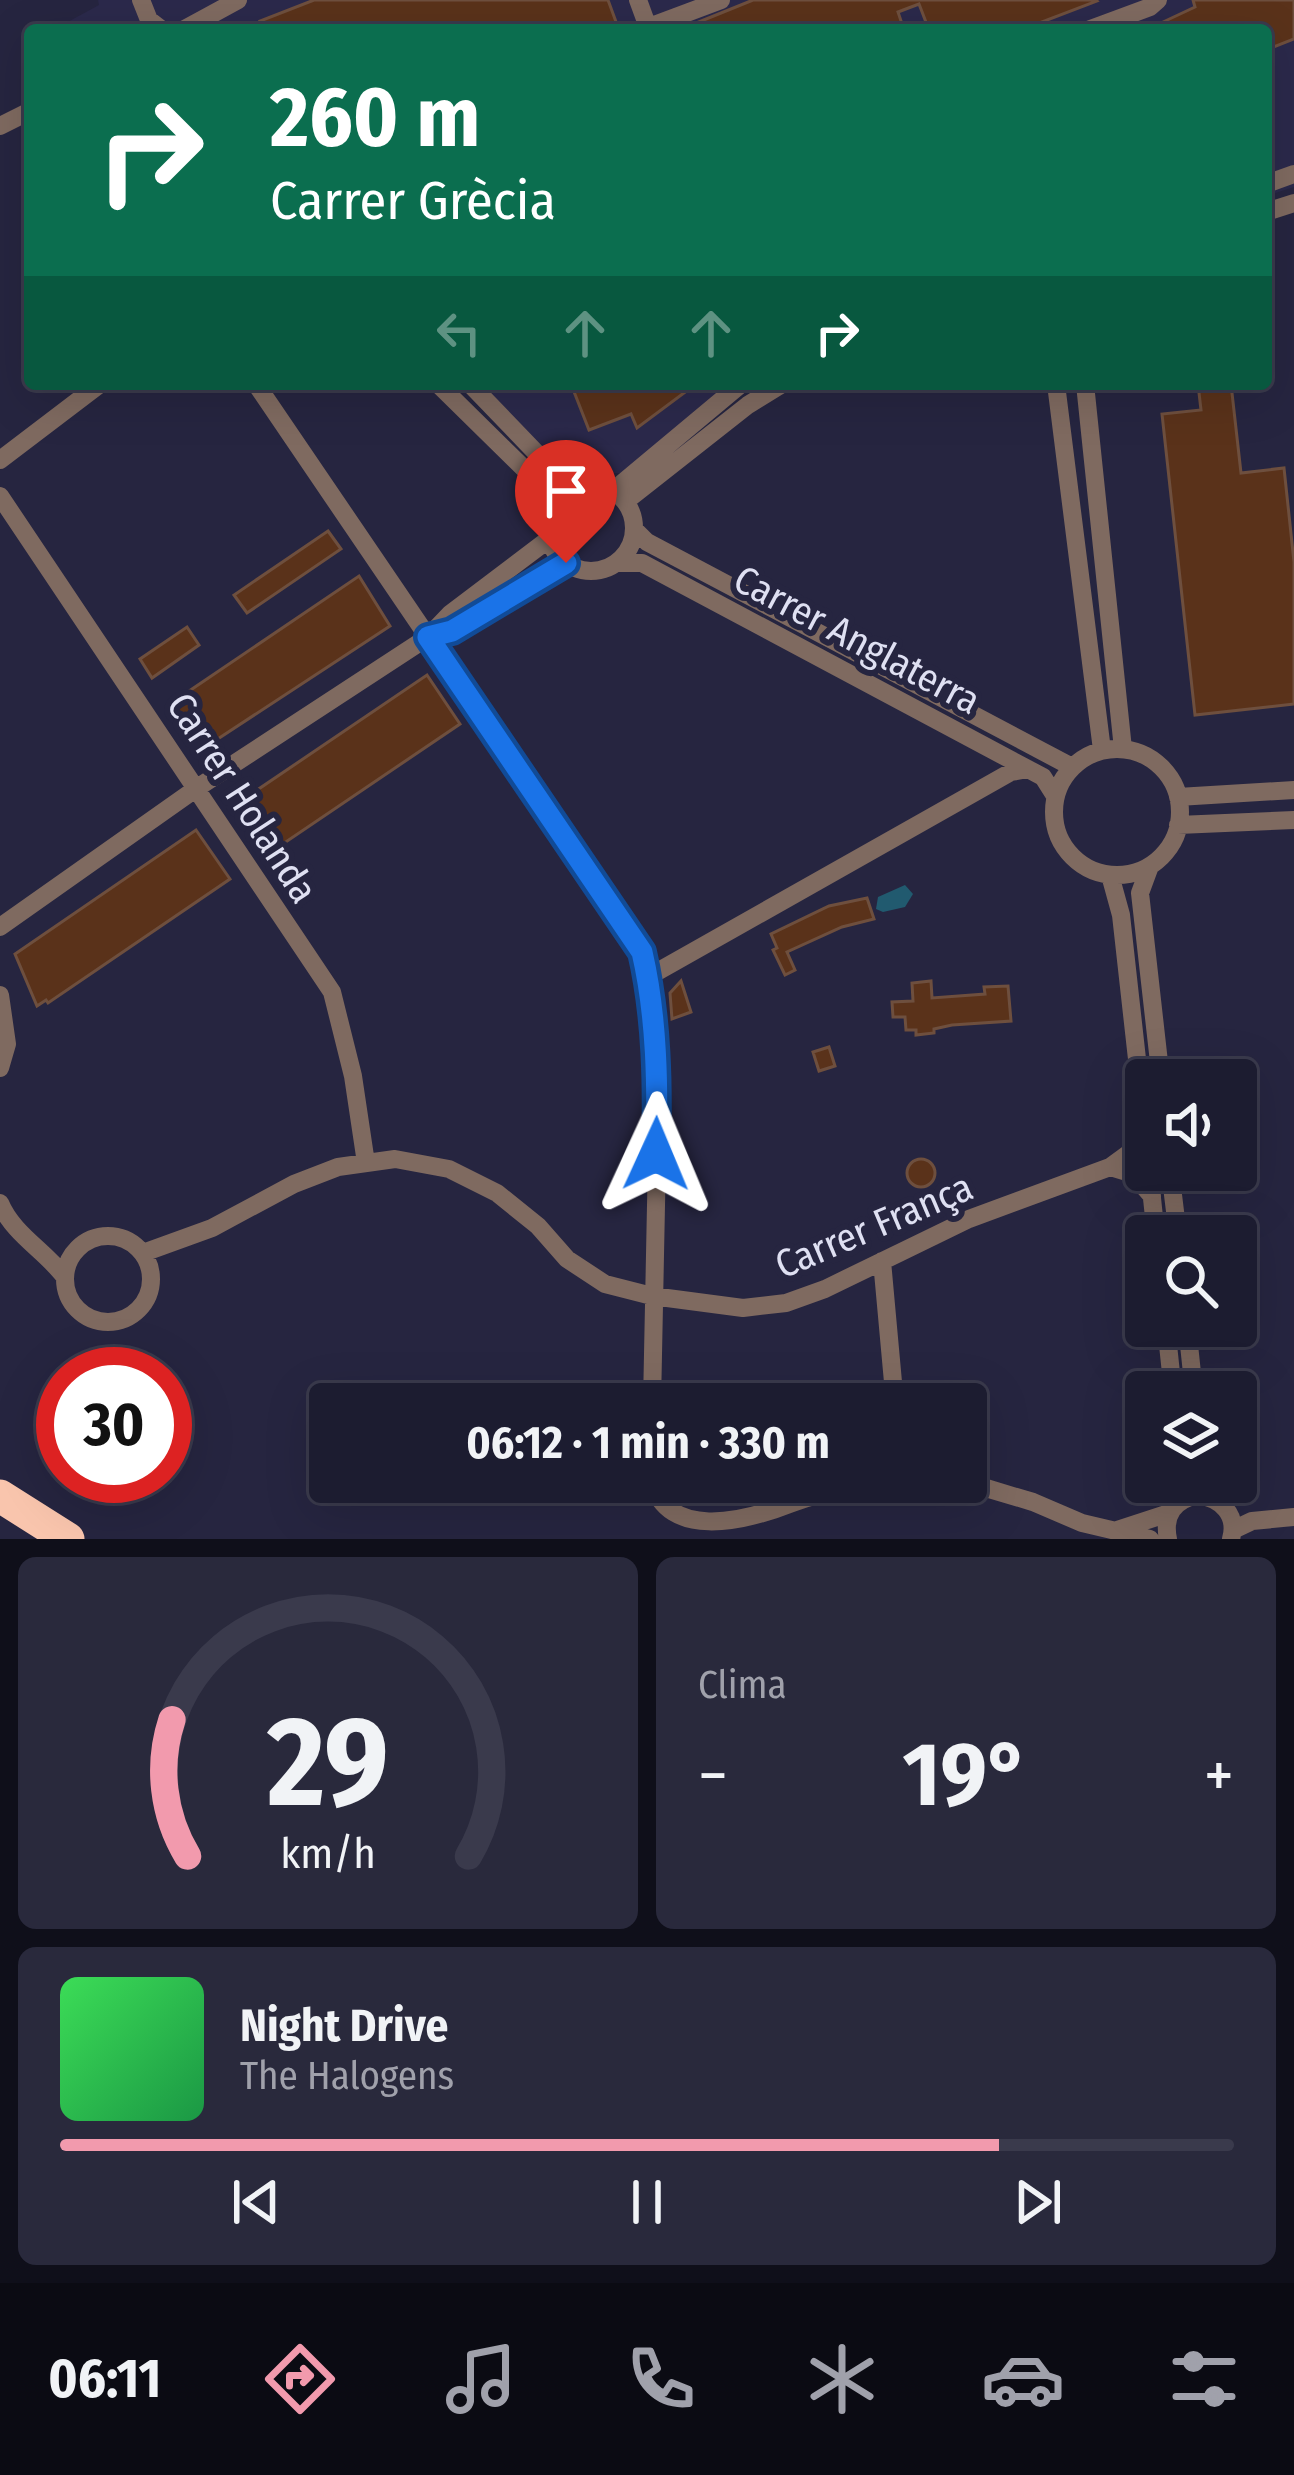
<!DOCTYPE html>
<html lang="es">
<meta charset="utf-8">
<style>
:root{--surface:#1c1c30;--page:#29293c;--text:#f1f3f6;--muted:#a0a1ab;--line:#3a3a4c;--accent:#f29aad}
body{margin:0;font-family:"Fira Sans Condensed",sans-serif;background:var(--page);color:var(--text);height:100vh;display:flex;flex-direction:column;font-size:45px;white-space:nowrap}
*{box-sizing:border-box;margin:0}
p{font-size:39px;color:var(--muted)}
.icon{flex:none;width:66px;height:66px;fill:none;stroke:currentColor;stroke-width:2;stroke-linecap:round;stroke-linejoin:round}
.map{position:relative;height:1539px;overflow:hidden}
.details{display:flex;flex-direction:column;gap:18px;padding:18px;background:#0f0f1a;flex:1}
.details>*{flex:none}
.top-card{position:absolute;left:24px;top:24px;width:1248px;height:366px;border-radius:12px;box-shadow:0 12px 48px #0002,0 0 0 3px var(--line);background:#0b6e4f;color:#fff;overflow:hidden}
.tools{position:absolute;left:1125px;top:1059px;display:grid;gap:24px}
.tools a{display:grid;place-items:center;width:132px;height:132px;border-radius:12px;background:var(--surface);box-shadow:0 12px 48px #0002,0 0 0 3px var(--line);font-size:60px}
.speed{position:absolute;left:36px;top:1347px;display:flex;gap:24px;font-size:60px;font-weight:700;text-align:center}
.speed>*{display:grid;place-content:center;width:156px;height:156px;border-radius:50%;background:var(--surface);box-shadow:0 12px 48px #0002,0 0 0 3px var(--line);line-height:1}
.speed .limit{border:18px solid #d22;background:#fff;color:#111}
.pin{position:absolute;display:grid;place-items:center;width:102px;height:102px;color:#fff;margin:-123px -51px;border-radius:50% 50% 50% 0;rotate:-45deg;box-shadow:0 0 12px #0007}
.pin .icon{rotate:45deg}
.me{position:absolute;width:132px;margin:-66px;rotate:1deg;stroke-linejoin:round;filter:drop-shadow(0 0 9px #0008)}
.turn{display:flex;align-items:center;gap:42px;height:252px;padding:0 48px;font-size:54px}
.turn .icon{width:156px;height:156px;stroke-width:2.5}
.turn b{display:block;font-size:84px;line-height:102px}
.lanes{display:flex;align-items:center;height:114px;padding:0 48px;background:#0003;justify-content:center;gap:60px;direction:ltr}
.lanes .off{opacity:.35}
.big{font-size:90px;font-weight:700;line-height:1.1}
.details .tile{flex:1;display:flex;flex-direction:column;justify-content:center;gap:18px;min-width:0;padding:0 42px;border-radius:18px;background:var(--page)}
.details .dial{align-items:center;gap:0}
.dial svg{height:312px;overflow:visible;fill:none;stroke:var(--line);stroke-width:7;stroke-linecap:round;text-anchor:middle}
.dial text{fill:var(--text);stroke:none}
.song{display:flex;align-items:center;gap:36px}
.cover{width:144px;height:144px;border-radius:18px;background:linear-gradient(135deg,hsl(130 70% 55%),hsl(140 70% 35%))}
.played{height:12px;border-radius:6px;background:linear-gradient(90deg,var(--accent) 80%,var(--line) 80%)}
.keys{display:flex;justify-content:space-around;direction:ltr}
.heat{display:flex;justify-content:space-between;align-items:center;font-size:66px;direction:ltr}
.details .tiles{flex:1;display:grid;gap:18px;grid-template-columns:1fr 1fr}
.tile:last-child{grid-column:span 2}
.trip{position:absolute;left:309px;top:1383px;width:678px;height:120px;border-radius:12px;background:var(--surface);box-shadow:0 12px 48px #0002,0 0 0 3px var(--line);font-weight:700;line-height:120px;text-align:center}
.tabs{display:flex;height:192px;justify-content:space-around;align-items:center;background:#0b0b13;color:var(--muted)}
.tabs .icon{width:84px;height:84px}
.tabs .current{color:var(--accent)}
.tabs b{font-size:54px;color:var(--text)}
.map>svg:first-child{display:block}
</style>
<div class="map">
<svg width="1294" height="1539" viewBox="0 0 1294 1539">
<rect width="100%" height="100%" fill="#262540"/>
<path fill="#2b294b" d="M98,0H1294V187L1266,196V30H53L99,5Z
M474,384H746L629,473L560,474Z"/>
<path fill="#215a6f" d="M905,885L913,894L905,907L883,912L876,909L878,897Z"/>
<path fill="#5a321a" stroke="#6e4f3e" stroke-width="3" d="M314,0H608L619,30H264L260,21Z
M753,0H1096L1097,1L1021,30H929L919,4L898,12L904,30H679Z
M1193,0H1294V39L1266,50V30H1146L1195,7Z
M571,384H696L637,428L631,414L589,430Z
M1198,384H1231L1241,473L1284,468L1294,562V704L1195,715L1162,414L1201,410Z
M328,531L341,549L247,613L234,595Z
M359,576L390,626L201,750L170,704Z
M187,627L199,645L152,678L140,659Z
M427,675L460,724L271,852L238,803Z
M196,830L230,879L48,1003L46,1000L37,1006L15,954Z
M867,898L874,919L842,927L787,952L795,970L785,975L773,950L777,948L771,934L829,906Z
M681,981L691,1012L672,1019L670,993Z
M931,981L932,998L985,994L984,987L1008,986L1011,1021L952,1025L934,1029V1033L916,1035V1030H906L905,1017H893L892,1002L913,1001L912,983Z
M829,1047L835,1066L819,1071L813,1052Z
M907 1173a14 14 0 1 1 28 0a14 14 0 1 1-28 0Z"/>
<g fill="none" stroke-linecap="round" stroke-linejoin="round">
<path stroke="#7f6a60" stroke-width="18" d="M141,0L149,20L162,30
M638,0L649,30
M183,30L238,0
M641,30L721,0
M1088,30L1150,7L1158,0
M0,126L30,111
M1266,184L1294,174
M1266,212L1294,203
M256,384L642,952L651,986L658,1106L652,1404
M438,384L557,501
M470,384L571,489
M1056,384L1102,750
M1085,384L1123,749
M0,460L100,384
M548 528a43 43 0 1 1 86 0a43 43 0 1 1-86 0Z
M614,490L741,384
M0,496L332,992L353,1076L366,1163
M626,501L748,405L782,384
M635,530L647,542L1072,767
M617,563H642L1043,777L1055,796
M428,637L452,631L566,563
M1054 812a63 63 0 1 1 126 0a63 63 0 1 1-126 0Z
M1178,797L1294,790
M1178,825L1294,820
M1150,866L1140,893L1161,1080
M1110,875L1121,915L1145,1131
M0,927L197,788L428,637L450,614L549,539
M648,977L1011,772L1028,769
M0,995L7,1044L0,1068
M1110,1167L1133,1174L1152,1196
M1149,1170L1156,1236
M1170,1170L1178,1236
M0,1203C13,1234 44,1250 64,1276
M65 1279a43 43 0 1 1 86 0a43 43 0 1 1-86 0Z
M143,1253L212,1228L294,1184L338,1167L395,1159L449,1169L497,1193L538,1226L567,1259L605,1284L652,1296L743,1308L786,1303L825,1289L969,1219L1110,1167L1136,1148L1144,1123
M882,1261L895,1404
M1166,1326L1173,1392
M1187,1326L1194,1392
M652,1482C668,1539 741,1523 792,1503C827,1490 864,1486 901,1482
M925,1482L986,1488L1033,1502L1082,1523L1150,1539
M1117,1530L1169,1513
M1233,1530L1252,1521L1294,1517
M1168,1539C1163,1515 1174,1500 1198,1495C1221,1499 1238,1514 1231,1539"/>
<path stroke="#f9c5ad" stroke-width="33" d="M0,1496L68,1539"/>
</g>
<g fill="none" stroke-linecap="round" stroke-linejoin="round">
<defs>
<path id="route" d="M566,563L452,631L428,637L642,952C657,1017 658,1087 656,1154"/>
</defs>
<use href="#route" stroke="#114b97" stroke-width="30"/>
<use href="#route" stroke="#1a73e8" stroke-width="21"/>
</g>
<g text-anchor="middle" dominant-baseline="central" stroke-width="12" stroke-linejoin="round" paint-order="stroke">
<g font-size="39" fill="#dfe0f2" stroke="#262540">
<text transform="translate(857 640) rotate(28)">Carrer Anglaterra</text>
<text transform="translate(242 798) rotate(57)">Carrer Holanda</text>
<text transform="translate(874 1226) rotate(-23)">Carrer França</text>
</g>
</g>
</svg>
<div class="tools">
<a><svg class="icon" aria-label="sound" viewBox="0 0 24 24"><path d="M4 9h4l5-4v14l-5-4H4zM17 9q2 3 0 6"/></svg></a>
<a><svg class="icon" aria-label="search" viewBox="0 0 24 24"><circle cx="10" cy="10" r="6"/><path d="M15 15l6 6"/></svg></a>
<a><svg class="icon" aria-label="layers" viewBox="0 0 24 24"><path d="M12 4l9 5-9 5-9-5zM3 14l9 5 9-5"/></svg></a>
</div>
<div class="speed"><div class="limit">30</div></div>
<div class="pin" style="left:566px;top:563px;background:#d93025"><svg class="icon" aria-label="arrive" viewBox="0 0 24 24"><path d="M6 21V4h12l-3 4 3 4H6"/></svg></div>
<svg class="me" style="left:656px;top:1154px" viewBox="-20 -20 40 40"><path d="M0-17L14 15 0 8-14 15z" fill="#1a73e8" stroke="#fff" stroke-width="4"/></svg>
<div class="trip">06:12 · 1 min · 330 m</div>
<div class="top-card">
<div class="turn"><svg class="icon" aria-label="right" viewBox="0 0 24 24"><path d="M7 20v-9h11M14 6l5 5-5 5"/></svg><div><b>260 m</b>Carrer Grècia</div></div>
<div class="lanes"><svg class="icon off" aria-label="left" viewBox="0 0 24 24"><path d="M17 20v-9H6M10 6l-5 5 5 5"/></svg><svg class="icon off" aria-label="ahead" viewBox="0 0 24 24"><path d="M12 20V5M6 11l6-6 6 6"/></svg><svg class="icon off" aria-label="ahead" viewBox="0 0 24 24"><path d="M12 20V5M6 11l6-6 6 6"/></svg><svg class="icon" aria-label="right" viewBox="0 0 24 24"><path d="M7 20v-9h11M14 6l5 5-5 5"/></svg></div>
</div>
</div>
<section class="details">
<div class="tiles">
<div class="tile dial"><svg viewBox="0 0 100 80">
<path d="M14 69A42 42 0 1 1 86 69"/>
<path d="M14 69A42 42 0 0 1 10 34" stroke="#f29aad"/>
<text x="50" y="56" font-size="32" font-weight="700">29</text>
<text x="50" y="72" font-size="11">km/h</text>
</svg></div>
<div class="tile"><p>Clima</p>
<div class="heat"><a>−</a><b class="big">19°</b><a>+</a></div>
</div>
<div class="tile">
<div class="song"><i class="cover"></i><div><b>Night Drive</b><p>The Halogens</p></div></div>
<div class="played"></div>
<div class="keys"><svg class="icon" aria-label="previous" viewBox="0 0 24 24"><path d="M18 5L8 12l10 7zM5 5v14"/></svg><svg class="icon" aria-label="pause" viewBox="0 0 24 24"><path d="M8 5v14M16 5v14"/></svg><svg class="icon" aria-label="next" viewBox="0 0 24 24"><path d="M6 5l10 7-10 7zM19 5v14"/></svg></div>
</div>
</div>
</section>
<nav class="tabs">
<b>06:11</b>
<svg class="icon current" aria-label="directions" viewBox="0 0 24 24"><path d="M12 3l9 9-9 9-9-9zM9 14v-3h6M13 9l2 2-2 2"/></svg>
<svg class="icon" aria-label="music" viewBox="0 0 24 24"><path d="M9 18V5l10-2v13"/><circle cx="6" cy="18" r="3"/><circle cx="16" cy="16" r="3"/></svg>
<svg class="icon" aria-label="phone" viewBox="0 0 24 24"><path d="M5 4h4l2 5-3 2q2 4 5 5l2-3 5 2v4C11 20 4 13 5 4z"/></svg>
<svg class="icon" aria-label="climate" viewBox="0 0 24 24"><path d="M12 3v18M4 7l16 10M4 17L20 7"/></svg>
<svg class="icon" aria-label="car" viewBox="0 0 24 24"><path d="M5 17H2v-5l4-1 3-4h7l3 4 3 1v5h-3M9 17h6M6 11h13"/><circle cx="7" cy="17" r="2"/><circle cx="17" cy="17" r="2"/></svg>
<svg class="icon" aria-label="filters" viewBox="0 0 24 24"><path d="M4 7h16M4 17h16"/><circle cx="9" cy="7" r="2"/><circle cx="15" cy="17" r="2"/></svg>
</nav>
